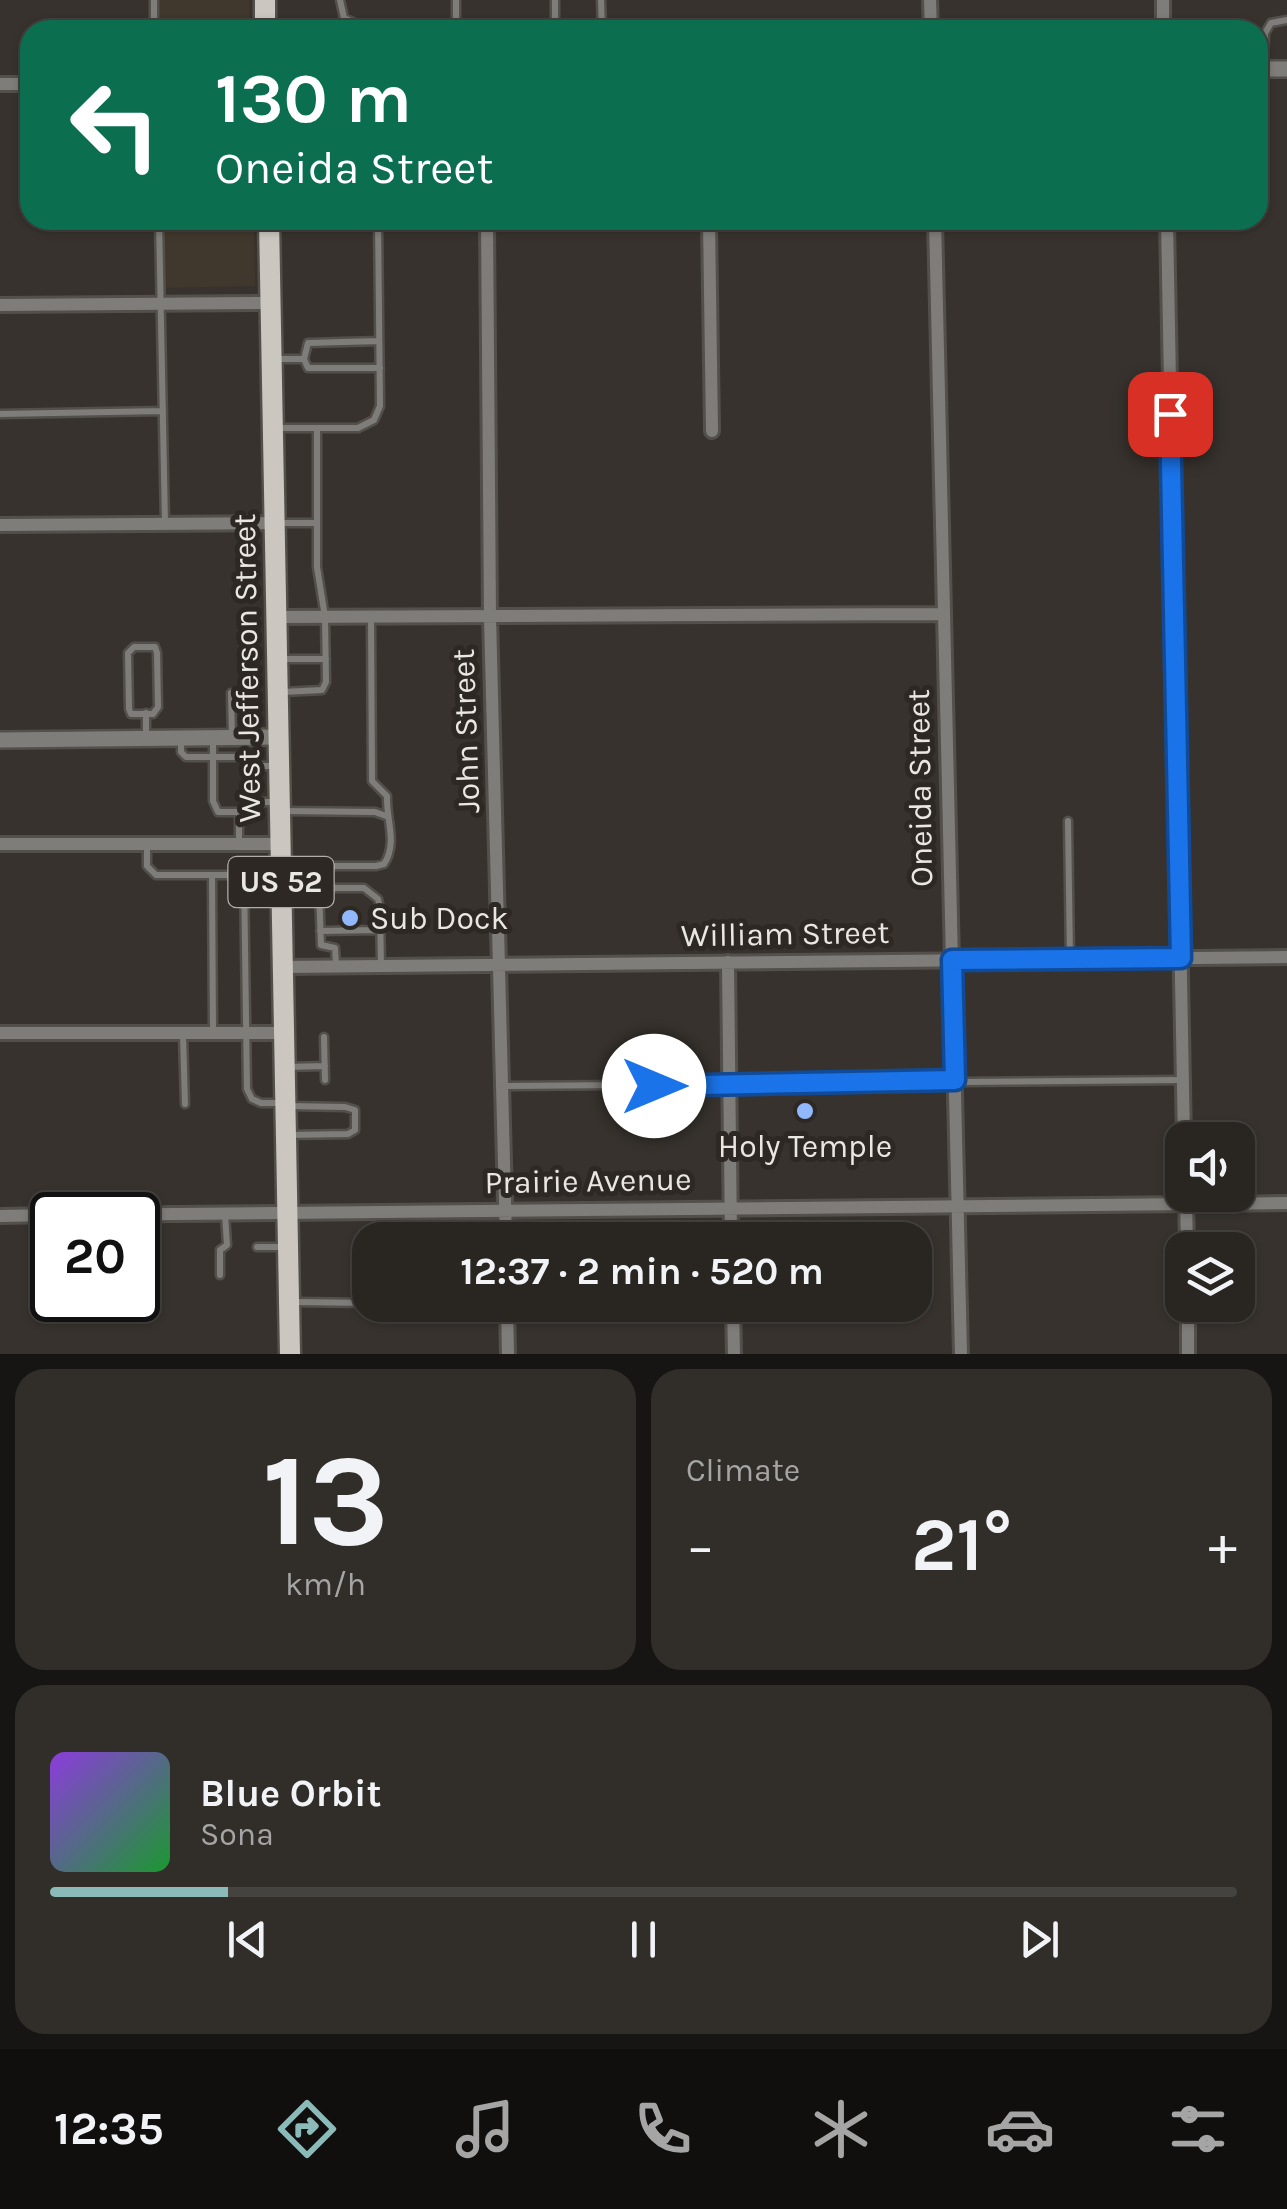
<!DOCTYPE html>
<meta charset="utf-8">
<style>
:root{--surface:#292622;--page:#312e2a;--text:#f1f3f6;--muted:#a5a5a5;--line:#454340;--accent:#8bbbb9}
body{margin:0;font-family:Karla,sans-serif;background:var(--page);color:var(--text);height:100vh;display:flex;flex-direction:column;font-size:38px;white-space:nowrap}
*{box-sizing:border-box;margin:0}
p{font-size:32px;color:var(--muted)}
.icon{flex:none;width:55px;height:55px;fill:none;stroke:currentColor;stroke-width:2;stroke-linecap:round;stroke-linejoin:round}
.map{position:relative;height:1354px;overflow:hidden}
.sheet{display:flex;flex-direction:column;gap:15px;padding:15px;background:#171513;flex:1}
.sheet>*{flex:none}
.top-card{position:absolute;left:20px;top:20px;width:1248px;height:210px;border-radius:30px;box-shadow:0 2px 8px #0004,0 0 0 2px var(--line);background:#0b6e4f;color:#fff;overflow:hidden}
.buttons{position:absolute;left:1165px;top:1122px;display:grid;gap:20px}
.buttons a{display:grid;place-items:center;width:90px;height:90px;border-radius:20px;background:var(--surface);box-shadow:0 2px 8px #0004,0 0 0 2px var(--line);font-size:50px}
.speed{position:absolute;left:30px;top:1192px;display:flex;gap:20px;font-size:50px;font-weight:700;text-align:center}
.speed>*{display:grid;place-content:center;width:130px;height:130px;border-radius:50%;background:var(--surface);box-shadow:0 2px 8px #0004,0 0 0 2px var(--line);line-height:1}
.speed .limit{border:5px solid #111;border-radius:15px;background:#fff;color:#111}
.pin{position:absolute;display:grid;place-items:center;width:85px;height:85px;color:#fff;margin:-42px;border-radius:20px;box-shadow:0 5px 15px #0006}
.me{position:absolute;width:110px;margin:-55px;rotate:90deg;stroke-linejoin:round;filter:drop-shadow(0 0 8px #0008)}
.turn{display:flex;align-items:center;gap:35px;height:210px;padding:0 30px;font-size:45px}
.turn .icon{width:130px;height:130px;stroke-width:2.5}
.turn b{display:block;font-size:70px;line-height:85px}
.big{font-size:75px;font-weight:700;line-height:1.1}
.sheet .card{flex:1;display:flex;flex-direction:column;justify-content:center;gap:15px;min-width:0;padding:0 35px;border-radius:30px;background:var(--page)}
.sheet .dial{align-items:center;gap:0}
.dial b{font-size:130px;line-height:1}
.song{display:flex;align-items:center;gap:30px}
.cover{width:120px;height:120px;border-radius:15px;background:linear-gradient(135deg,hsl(270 70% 55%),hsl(130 70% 35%))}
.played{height:10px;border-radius:5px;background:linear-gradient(90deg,var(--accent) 15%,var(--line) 15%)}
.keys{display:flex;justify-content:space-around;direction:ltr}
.heat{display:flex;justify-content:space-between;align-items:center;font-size:55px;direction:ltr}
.sheet .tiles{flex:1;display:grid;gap:15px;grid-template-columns:1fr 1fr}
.card:last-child{grid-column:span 2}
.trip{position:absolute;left:352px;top:1222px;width:580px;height:100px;border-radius:30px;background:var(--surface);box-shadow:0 2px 8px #0004,0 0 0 2px var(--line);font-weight:700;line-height:100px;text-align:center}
.tabs{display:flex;height:160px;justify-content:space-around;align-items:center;background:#100f0e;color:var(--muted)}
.tabs .icon{width:70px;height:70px}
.tabs .current{color:var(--accent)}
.tabs b{font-size:45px;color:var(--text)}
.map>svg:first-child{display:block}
</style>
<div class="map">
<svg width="1287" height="1354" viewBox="0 0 1287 1354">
<rect width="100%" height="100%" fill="#37322d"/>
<path fill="#41382d" d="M152,0H249L250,30H153Z
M159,220H254L255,286L161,288Z"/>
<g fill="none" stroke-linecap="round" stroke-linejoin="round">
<defs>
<path id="service" d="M154,0V30
M340,0L344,18L366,28L456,27V30
M456,0V27
M555,0V30
M601,0L602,30
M1264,68L1265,33L1271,23L1287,20
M159,220L165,524
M278,359H304L308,368H380
M304,359L308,343L379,341
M0,414L163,411
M278,428H358L374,420L380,406L378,220
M281,523H317
M134,647H155L157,653L158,707L153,714H131L129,709L128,653Z
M283,659H326
M283,692L322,690L326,682L325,617L317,567V428
M231,693L232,737
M146,713V737
M181,739V752L186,757H242L253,766H276
M213,739V801L218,812H239V844
M253,802H277
M283,811L375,812L386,816
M239,812L253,802V766
M1068,821L1070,958
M147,845V866L156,875H276
M282,866H376L384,864C398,843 386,820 387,796L372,781L371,618
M212,875L213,1034
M244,875L247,1089L252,1099L261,1103H284
M283,888H364L378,899L380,908L381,966
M319,888L321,945L335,948L336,965
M320,931L380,930
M183,1035L185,1104
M324,1037L325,1080
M286,1067L325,1066
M504,1086L1182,1080
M287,1135L348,1134L355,1130V1110L345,1107L288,1106
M257,1247H286
M220,1275V1250L227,1245L225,1214
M295,1302L370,1303"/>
<path id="minor" d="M930,0L931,30
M1163,0V30
M0,84H30
M487,220L490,617L506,1240
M709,220L712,431
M935,220L961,1354
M1167,220L1184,1140
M0,305L270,303
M0,525L275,523
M276,617L944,614
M0,844H280
M728,962L731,1240
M283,967L1287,957
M0,1033H284
M1186,1197L1187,1250
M69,1215L1287,1203
M0,1216L52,1215
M507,1305L508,1354
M733,1305L734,1354
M1188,1305V1354"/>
<path id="tertiary" d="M1258,69H1287
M0,740L279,737"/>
<path id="primary" d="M265,0V30
M269,220L290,1354"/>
</defs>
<use href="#service" stroke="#534f4a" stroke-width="11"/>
<use href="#minor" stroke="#534f4a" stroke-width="18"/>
<use href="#tertiary" stroke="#534f4a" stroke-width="20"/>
<use href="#primary" stroke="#534f4a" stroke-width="25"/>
<use href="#service" stroke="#7f7d7a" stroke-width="6"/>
<use href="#minor" stroke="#7f7d7a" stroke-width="12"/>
<use href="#tertiary" stroke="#7f7d7a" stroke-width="15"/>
<use href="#primary" stroke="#cbc6c0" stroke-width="20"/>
</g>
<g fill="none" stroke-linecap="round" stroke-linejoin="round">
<defs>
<path id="route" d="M654,1086L955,1080L952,960L1181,958L1170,414"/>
</defs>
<use href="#route" stroke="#114b97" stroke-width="25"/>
<use href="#route" stroke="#1a73e8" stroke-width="18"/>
</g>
<g fill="#91b8fd" stroke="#2d2823" stroke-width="4">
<circle cx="350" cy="918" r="10"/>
<circle cx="805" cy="1111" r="10"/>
</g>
<g text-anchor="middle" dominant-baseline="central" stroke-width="10" stroke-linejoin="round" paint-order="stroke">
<rect fill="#2d2823" stroke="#b1ada9" stroke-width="2.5" x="228.5" y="857" width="105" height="50" rx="8"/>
<g font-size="30" font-weight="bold" fill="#e9e6e3">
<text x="281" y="882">US 52</text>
</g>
<g font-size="32" fill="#e9e6e3" stroke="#2d2823">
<text transform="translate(247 668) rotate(-91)">West Jefferson Street</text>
<text transform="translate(466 731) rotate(-92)">John Street</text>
<text transform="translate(920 788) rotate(-91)">Oneida Street</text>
<text transform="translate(785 934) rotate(-1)">William Street</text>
<text transform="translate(588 1181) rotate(-1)">Prairie Avenue</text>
</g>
<g font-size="32" fill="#e9e6e3" stroke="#2d2823" text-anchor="start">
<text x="370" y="918">Sub Dock</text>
<text x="805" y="1146" text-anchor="middle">Holy Temple</text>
</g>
</g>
</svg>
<div class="buttons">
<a><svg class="icon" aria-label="sound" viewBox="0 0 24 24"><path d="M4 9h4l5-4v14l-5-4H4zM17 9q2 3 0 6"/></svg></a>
<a><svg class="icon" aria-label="layers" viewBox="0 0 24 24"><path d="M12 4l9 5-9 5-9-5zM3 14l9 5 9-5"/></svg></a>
</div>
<div class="speed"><div class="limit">20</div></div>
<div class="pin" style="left:1170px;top:414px;background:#d93025"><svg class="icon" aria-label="arrive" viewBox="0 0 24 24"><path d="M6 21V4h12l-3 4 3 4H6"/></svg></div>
<svg class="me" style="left:654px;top:1086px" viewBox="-20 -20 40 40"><circle r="19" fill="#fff"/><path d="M0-13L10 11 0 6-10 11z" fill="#1a73e8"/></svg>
<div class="trip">12:37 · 2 min · 520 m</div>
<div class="top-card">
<div class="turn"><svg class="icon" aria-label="left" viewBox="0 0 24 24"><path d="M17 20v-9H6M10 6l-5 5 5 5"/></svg><div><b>130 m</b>Oneida Street</div></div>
</div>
</div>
<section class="sheet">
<div class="tiles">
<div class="card dial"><b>13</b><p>km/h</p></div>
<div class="card"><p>Climate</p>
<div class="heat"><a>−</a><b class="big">21°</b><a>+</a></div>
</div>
<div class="card">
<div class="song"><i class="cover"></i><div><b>Blue Orbit</b><p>Sona</p></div></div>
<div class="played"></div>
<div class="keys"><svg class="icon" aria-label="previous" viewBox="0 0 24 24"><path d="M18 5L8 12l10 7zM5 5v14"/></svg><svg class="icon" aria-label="pause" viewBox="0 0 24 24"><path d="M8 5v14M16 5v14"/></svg><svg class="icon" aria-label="next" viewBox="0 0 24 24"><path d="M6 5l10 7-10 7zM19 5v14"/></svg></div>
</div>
</div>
</section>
<nav class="tabs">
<b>12:35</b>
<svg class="icon current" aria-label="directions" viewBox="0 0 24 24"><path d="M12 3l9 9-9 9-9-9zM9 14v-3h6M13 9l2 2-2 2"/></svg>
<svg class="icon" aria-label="music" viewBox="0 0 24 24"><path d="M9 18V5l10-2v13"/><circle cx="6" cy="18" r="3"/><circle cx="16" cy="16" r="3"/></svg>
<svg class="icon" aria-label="phone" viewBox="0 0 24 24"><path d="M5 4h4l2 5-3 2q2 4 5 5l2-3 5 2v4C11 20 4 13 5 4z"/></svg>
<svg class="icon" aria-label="climate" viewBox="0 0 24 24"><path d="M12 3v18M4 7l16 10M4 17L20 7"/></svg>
<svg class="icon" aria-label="car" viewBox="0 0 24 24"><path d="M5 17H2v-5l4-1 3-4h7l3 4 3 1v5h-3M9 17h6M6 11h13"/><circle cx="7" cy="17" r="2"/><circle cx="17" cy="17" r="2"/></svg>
<svg class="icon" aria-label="filters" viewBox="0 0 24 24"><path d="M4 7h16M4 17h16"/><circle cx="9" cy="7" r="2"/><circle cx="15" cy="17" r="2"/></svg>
</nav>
